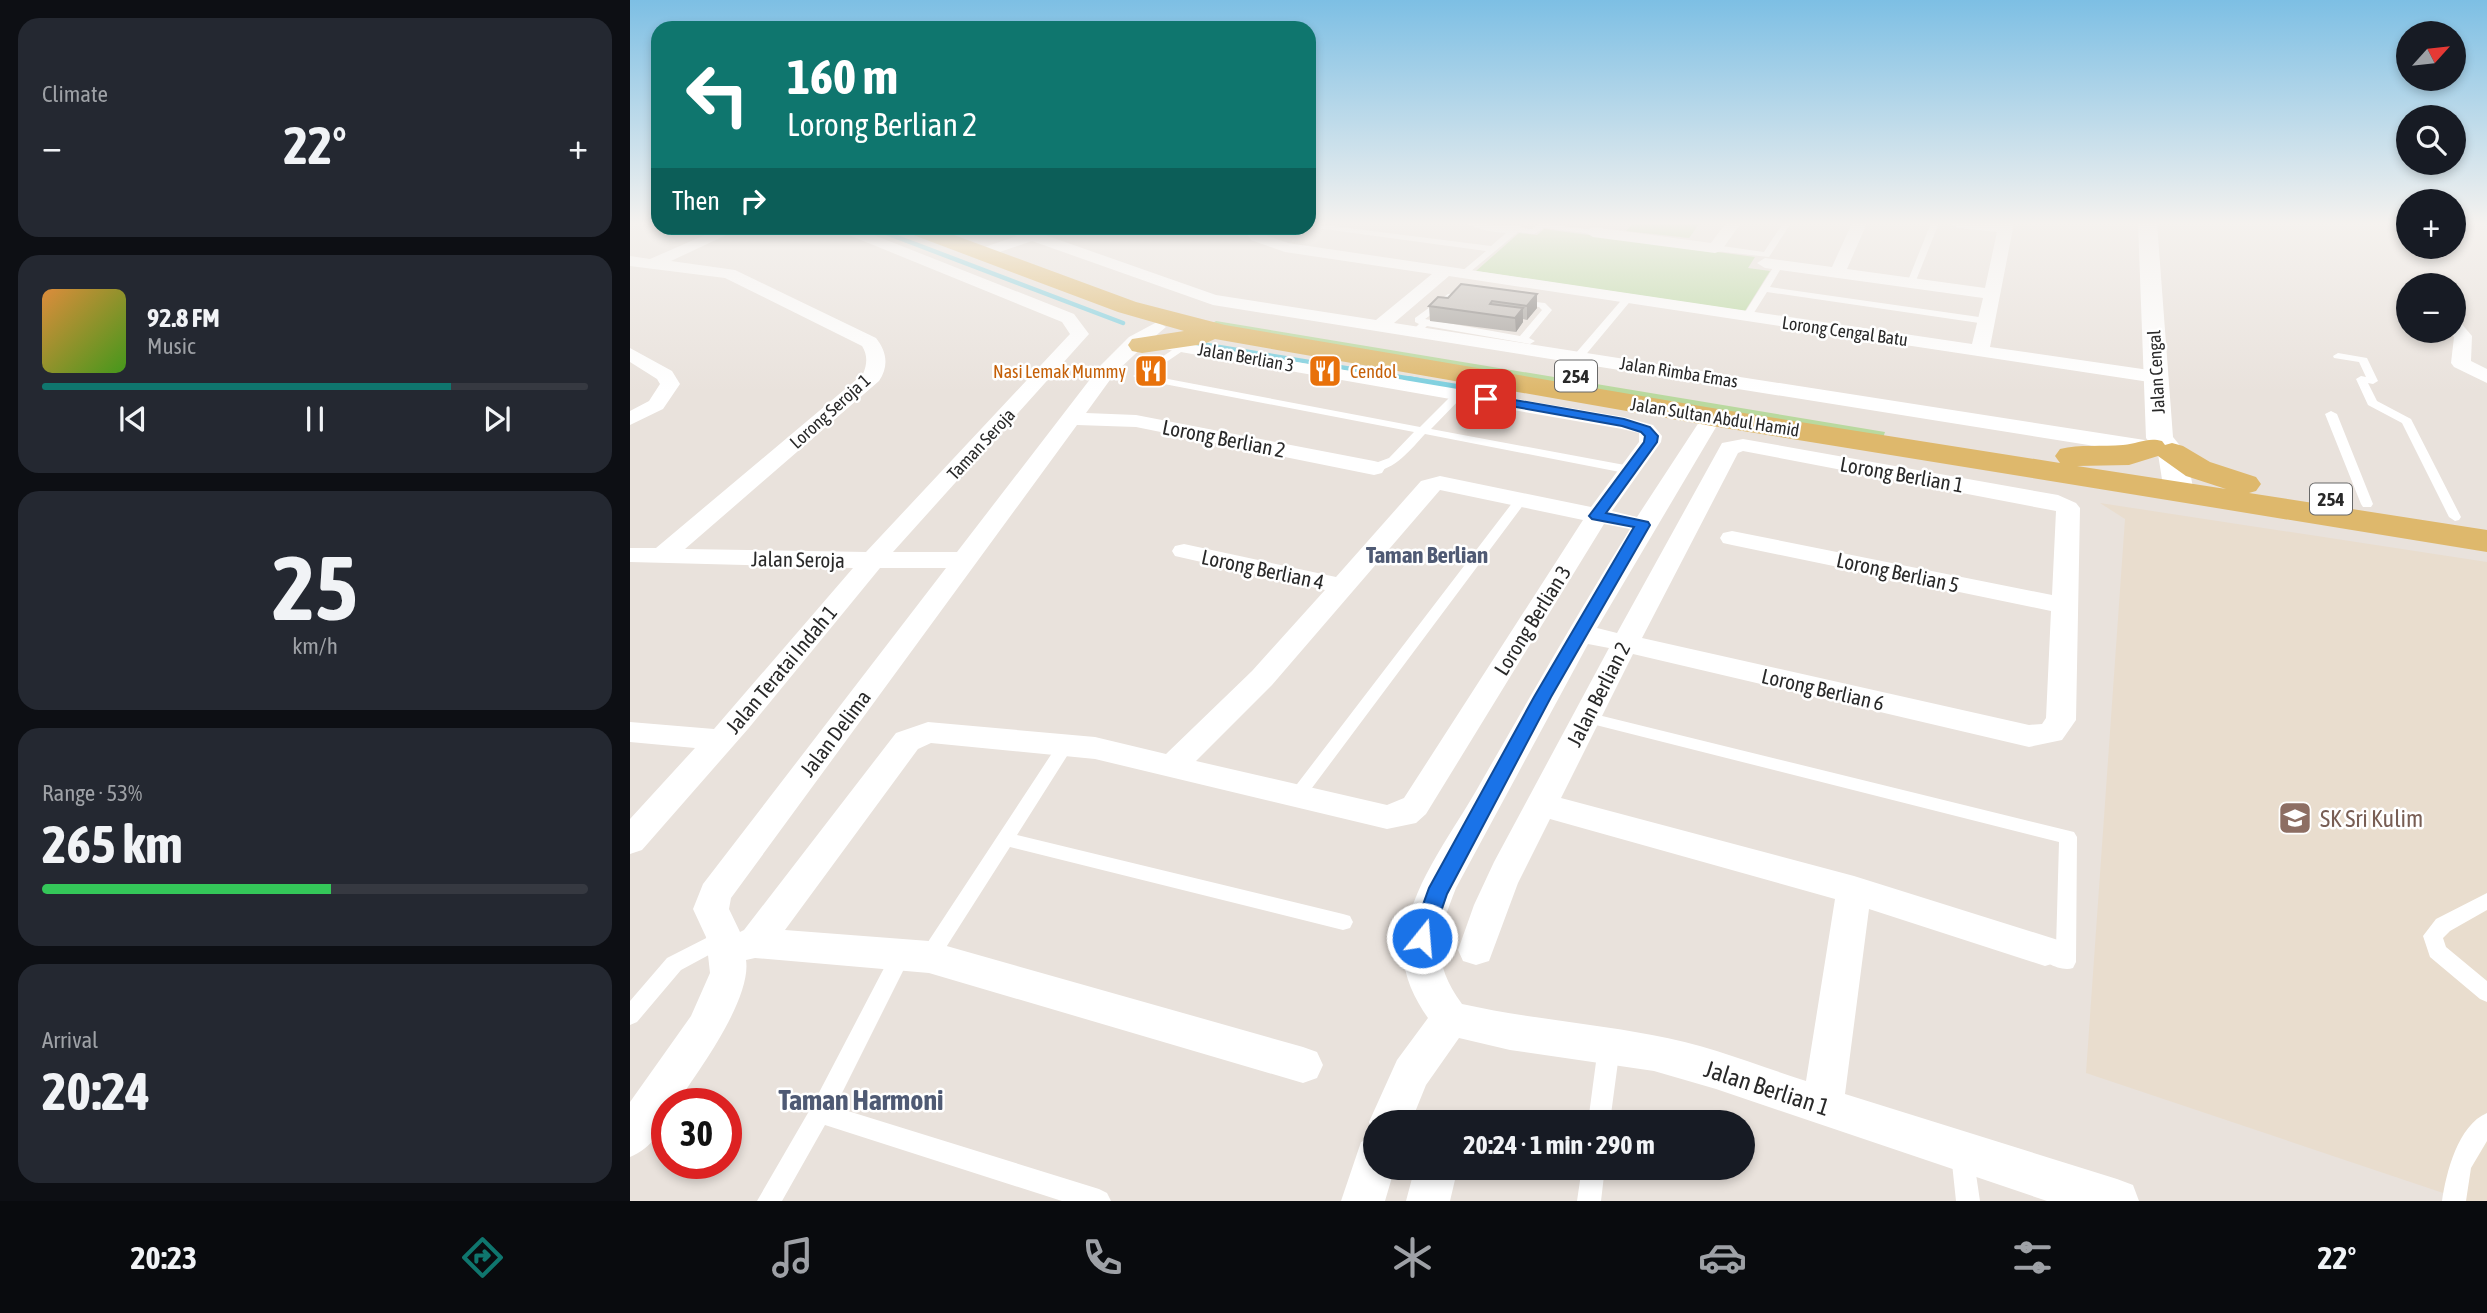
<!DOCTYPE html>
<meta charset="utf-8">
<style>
:root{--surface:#171b24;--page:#242831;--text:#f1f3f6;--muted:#9ea1a6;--line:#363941;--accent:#0f766e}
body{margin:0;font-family:"Asap Condensed",sans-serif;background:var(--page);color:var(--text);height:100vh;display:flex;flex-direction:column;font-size:26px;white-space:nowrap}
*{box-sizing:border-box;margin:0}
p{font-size:23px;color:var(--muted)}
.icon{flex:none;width:38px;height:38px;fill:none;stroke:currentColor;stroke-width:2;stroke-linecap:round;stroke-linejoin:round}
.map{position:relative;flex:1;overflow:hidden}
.drawer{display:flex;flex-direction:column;gap:18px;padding:18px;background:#0d0f14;width:630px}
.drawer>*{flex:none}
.guide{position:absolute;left:21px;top:21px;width:665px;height:214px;border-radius:21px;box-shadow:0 4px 10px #0003;background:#0f766e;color:#fff;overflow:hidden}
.needle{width:46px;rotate:63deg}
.controls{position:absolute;left:1766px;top:21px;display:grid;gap:14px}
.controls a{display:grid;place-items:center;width:70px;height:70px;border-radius:50%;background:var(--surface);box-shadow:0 4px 10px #0003;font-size:35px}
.speed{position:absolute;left:21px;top:1088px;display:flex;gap:14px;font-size:35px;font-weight:700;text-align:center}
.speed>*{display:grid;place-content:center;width:91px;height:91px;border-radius:50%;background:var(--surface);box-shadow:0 4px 10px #0003;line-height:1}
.speed .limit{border:10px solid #d22;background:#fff;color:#111}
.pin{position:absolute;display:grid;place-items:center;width:60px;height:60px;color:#fff;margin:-30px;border-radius:14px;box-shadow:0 4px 10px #0006}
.me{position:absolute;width:77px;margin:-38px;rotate:17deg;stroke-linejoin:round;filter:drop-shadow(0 0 5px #0008)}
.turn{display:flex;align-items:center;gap:24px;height:147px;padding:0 21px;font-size:32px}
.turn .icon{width:91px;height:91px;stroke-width:2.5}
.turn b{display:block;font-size:49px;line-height:60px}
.then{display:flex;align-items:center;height:66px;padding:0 21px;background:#0003;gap:14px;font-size:26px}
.big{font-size:52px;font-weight:700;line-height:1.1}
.drawer .card{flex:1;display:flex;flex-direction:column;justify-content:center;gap:10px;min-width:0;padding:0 24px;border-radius:21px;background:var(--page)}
.drawer .dial{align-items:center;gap:0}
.dial b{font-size:91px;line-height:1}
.song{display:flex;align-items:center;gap:21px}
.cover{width:84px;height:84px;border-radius:10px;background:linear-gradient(135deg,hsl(30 70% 55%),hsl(100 70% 35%))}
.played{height:7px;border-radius:4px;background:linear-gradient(90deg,var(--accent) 75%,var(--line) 75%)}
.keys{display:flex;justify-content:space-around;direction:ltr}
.heat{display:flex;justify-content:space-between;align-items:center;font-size:38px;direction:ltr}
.charge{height:10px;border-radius:5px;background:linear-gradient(90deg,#34c759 53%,var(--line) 0)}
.trip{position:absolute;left:733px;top:1110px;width:392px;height:70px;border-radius:35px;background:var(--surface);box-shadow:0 4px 10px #0003;font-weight:700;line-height:70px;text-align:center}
.dock{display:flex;height:112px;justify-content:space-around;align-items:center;background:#090b0e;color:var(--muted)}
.dock .icon{width:49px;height:49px}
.dock .current{color:var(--accent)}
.dock b{font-size:32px;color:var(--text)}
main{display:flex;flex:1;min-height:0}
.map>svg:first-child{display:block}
</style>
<main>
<section class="drawer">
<div class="card"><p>Climate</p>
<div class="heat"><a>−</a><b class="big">22°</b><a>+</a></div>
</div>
<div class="card">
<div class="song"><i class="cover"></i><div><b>92.8 FM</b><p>Music</p></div></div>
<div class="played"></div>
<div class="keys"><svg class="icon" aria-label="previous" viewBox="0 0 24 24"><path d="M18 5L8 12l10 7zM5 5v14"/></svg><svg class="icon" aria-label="pause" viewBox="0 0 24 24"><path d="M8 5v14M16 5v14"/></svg><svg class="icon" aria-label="next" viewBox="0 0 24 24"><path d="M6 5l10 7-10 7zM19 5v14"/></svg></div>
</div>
<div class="card dial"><b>25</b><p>km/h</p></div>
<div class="card"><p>Range · 53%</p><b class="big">265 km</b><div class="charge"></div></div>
<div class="card"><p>Arrival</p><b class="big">20:24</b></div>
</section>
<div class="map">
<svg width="1857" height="1201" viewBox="0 0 1857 1201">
<rect width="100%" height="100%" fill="#e9e2dc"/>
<path fill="#e9ddce" d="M1470,503L1857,562V1201H1837L1456,1073L1495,519Z"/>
<path fill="#b9d99f" d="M1003,223H1070L1059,238L996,231Z
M914,229L1125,257L1118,268L1140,271L1115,311L846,271L889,233L907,235Z
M586,321L1255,432L1253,438L580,325Z"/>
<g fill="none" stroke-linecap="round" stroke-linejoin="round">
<path stroke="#7ccfdf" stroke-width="4.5" d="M243,228L493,323
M364,228L380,233
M565,343L788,380"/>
<path stroke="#7ccfdf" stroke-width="6" d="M778,379L858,392"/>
<path fill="#fff" fill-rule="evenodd" d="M679,223L861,246L883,227L902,229L909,223L963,230L967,232L963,234L914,228L904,234L888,232L834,277L830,274L831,272L856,251L679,227Z
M1153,223H1161L1139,257L1085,251L1081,248L1085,245L1134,252Z
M1301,223H1309L1285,283L1278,285L1277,283Z
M1149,262L1153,265L1140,287L1356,318L1361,321L1356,324L1137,292L1120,319H1114L1112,317L1146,263Z
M836,292L839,293V297L823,299L795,319L890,336L912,310L909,307L888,304V300L915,303L922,310L899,338L905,341L900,344L797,326L793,330H787L785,328L789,324L785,322V318L818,294Z
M995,296L1003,298L953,358H945V354Z
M553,343L558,346L557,348L517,375L790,427L825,392L829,391L834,394L833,396L801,429L1000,466L1006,470L1000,474L795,434C781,449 763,473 740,471V465L759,458L784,432L508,379L503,376Z
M1708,353L1737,358L1748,381L1743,384L1738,383L1747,401L1781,419L1831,517L1829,520L1825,521L1819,517L1772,423L1738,405L1726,379L1731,376L1736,377L1729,362L1704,358L1703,356Z
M1701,411L1707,414L1743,504L1741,507H1733L1731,504L1695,414Z
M890,497L894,498L896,501L894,504L673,800L667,802L661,800L658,796L661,792L886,498Z
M956,712L1444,832L1447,837L1446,962L1443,968C1431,972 1411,962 1405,951L1408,945L1415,943L1426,948L1429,842L950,721L948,717L950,713Z
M436,739L442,741L444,745L387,835L713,914L720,916L723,922L720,928L713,930L380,847L306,963L299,965L292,963L289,957L292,951L430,741Z
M1857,893V910L1820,931L1813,938L1816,947L1857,981V1002L1850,999L1800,957L1793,936L1806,919Z
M94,929L101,931L104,937L101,943L51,970L7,1022L0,1025V1001L37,958Z
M271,947L278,949L281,955L205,1107L469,1189L477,1193L481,1201H432L195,1125L152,1201H127L182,1106L264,949Z
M979,1037L986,1040L990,1047L980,1122H958L968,1047L972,1040Z
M1857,1113V1141L1841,1168L1836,1201H1812C1816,1173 1828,1125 1857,1113Z
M1332,1143L1340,1146L1343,1154L1350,1201H1326L1321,1154L1324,1146Z
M952,1167H975L971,1201H947Z"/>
<path fill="#fff" fill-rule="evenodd" d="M837,223L891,226L894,229C884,237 847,231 837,223Z
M1096,223H1111L1091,251L1085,253L963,237L955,232L963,227L1081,243Z
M1222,223H1237L1217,269L1355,288L1367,232L1328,228L1321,223H1384L1360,347L1526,371L1536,377L1526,383L819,276L764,323L1521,441L1529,443L1532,448L1529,453L1521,455L583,305L402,241L352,258L344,253L346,250L387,236L374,231L372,228L408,229L413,231L415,235L586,295L746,320L802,274L655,252L621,240L613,228H628L632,234L658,243L1342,344L1353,298L1135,268L1127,263L1135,258L1202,267Z
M91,228H111L41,261L105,270L246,338C257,352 259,366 249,381L55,549L236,552L440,334L432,322L209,231L207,228H226L444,314L459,334L263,552H327L471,365L499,337L527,322L536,327L523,338L994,417L1023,425L1032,436L1031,442L982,511L1007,517L1075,413H1089L1092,417L967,628L987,633L1092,443L1113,439L1428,495L1446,503L1450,508L1446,720L1432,740L1399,747L1003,654L931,798L1224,876L1428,940L1433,951L1428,962L1415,966L1239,909L1215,1094L1487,1179L1503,1185L1509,1201H1417L1086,1089L1024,1071L880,1050L829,1038L796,1085L781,1122H746V1167H765L755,1201H711L731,1142L745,1136L739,1122L767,1060L798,1018C783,996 771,972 774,944C779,888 819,838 846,791C897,702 946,616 1000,529L974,524L796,814L786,823L757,829L465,759L301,743L288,749L155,930L299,941L673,1047L687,1052L693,1065L687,1078L673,1083L299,973L125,958L116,960C122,999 68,1072 46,1104H37C37,1127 21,1149 0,1157V1102L61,1016L80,973L76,937L63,909L73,884L316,568H250L118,729L12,850L0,854V819L65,748L0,742V722L84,729L223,568L0,562V548H26L233,374C237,365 238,355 232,346L95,278L0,266V256L20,259ZM520,340L521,346L528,348L992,429L1009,433V442L961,507L810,476L791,481L706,577L554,544L545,546L542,551L545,556L695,590L622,671L536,754L465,737L298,722L266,733L114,930L110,932L99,909L101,898L447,425L506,427L744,475L752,473L755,468L752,463L744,461L506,415L456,413L485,373ZM1113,451L1426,511L1422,595L1102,531L1093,533L1090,538L1093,543L1102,545L1421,611L1416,718L1412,724L1399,725L1012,638L1108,453ZM810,490L953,520L774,798L757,805L566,761L642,685ZM958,644L979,648L864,862L844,905L828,950L833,961L846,965L859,961L888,883L920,819L1205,899L1176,1081C1126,1065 1075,1044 1022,1035C959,1023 895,1018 832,1004C801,961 807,936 826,888Z
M1824,321L1830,322L1842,336L1841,361L1857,369V383L1824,367L1821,363L1824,337L1818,331H1824Z
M0,348L42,371L50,384L33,409L0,425V411L19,401L30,384L27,379L0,362Z
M785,1167H828L820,1201H776Z"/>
<path fill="#fff" fill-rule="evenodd" d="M1508,223H1527L1543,437L1556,453L1564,492L1559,498L1549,501L1539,498L1534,492L1528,454L1516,438Z"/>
<path fill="#deb86c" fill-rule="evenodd" d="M275,228H305L506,302L595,325L1082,408L1430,463L1425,456L1430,449C1450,444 1472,447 1493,445C1508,444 1517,437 1532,441L1535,445L1542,443L1553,446L1580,462L1626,477L1631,484L1626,491L1619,493L1857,530V552L1082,426L585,339L574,344L512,353L502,351L498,345L502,339L554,331L488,312L278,233ZM1528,456L1556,476L1596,489L1447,466L1499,465Z"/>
</g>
<path fill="#a7a39e" d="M907,294V308L897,320L893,319V322L886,332L800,321L799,306L818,298Z"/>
<path fill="#888481" d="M907,294V308L897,320V306Z
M893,308V322L886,332L885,318Z"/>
<path fill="#c2bdb8" stroke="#888481" stroke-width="2" d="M831,284L907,294L897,306L862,301L860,304L893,308L885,318L799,306L808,297L818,298Z"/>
<linearGradient id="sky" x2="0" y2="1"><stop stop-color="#7dbfe4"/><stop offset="0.57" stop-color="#f5f2ef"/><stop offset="1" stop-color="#f5f2ef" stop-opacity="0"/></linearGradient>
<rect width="1857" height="392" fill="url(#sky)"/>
<path fill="#1a73e8" stroke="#114b97" stroke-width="2" d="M856,395L994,419L1020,427L1028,436L1027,442L976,513L1018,522L1020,525L921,697L817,894L800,944L792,947L784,944L781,938L799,888L904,697L1004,527L962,519L959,516L1014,442L1015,436L1011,432L992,426L852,401L850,399Z"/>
<defs>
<symbol id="restaurant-square" viewBox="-11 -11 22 22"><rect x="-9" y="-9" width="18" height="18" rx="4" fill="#e8710a" stroke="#fff"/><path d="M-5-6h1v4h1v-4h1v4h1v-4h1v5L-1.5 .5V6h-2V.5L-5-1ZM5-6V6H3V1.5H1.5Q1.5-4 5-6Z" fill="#fff"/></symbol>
<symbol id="school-square" viewBox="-11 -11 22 22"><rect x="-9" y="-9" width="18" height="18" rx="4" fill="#8d6e63" stroke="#fff"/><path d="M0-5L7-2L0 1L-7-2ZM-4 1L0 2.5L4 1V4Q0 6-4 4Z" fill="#fff"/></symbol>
</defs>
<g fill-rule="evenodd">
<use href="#restaurant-square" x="502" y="352" width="38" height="38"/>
<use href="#restaurant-square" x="676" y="352" width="38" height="38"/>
<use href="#school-square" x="1646" y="799" width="38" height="38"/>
</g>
<g text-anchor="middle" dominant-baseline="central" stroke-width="5" stroke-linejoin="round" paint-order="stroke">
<g font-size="18" fill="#292929" stroke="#fff">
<text transform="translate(1215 331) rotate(8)">Lorong Cengal Batu</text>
<text transform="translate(616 357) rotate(10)">Jalan Berlian 3</text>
<text transform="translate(1049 372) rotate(9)">Jalan Rimba Emas</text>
<text transform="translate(1526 372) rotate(-93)">Jalan Cengal</text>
<text transform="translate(200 411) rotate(-42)">Lorong Seroja 1</text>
<text transform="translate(1085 417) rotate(9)">Jalan Sultan Abdul Hamid</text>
<text transform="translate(351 444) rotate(-47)">Taman Seroja</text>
</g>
<g font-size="18" fill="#c56008" stroke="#fff" text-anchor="end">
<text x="496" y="371">Nasi Lemak Mummy</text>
<text x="720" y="371" text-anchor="start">Cendol</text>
</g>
<g fill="#fff" stroke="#696969" stroke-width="2">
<rect x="925" y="360.5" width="42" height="31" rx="5"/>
<rect x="1680" y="483.5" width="42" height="31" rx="5"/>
</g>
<g font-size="19" font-weight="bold" fill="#292929">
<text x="946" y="376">254</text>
<text x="1701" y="499">254</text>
</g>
<g font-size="21" fill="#292929" stroke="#fff">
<text transform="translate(594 438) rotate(11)">Lorong Berlian 2</text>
<text transform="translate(1272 474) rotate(10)">Lorong Berlian 1</text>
<text transform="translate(168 559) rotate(1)">Jalan Seroja</text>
<text transform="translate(633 569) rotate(12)">Lorong Berlian 4</text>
<text transform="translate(1268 572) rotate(12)">Lorong Berlian 5</text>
<text transform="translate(902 620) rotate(-58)">Lorong Berlian 3</text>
<text transform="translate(151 669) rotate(-50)">Jalan Teratai Indah 1</text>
<text transform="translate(1193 689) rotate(13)">Lorong Berlian 6</text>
<text transform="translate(968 694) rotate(-63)">Jalan Berlian 2</text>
<text transform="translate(205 733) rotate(-53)">Jalan Delima</text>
</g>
<g font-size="23" font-weight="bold" fill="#4f5a74" stroke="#fff">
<text x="797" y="555">Taman Berlian</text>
</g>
<g font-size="24" fill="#785e54" stroke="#fff" text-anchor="start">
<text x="1690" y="818">SK Sri Kulim</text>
</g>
<g font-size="24" fill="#292929" stroke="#fff">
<text transform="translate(1137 1088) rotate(18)">Jalan Berlian 1</text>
</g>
<g font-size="28" font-weight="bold" fill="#4f5a74" stroke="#fff">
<text x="231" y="1100">Taman Harmoni</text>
</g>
</g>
</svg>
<div class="controls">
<a><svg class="needle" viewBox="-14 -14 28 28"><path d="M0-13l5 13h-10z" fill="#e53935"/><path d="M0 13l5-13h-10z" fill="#9ea1a6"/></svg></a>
<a><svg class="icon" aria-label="search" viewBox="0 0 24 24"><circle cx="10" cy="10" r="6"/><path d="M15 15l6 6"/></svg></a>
<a>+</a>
<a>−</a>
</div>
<div class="speed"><div class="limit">30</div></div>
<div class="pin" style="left:856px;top:399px;background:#d93025"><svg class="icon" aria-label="arrive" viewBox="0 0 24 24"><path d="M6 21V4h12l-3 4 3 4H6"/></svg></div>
<svg class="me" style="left:792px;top:938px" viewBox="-20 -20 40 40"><circle r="17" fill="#1a73e8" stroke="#fff" stroke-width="3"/><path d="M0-11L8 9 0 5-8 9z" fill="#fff"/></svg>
<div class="trip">20:24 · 1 min · 290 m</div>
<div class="guide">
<div class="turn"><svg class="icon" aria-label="left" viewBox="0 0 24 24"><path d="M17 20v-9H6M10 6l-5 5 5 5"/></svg><div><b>160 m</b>Lorong Berlian 2</div></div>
<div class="then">Then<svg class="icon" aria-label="right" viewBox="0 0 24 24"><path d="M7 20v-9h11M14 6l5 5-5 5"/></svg></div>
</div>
</div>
</main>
<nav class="dock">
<b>20:23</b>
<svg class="icon current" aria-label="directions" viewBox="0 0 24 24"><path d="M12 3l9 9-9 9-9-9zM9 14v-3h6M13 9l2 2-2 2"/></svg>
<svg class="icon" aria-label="music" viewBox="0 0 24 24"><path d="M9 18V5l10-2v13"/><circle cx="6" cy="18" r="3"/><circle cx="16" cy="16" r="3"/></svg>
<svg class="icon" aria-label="phone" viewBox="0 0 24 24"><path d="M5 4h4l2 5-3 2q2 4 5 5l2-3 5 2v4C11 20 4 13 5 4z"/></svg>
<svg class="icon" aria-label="climate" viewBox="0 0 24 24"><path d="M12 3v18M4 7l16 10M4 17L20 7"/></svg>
<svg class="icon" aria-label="car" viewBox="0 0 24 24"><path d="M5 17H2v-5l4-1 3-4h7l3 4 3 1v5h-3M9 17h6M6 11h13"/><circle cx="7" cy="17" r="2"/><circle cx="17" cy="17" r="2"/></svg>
<svg class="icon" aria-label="filters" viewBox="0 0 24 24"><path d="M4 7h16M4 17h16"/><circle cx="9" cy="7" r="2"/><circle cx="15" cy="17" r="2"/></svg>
<b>22°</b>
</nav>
